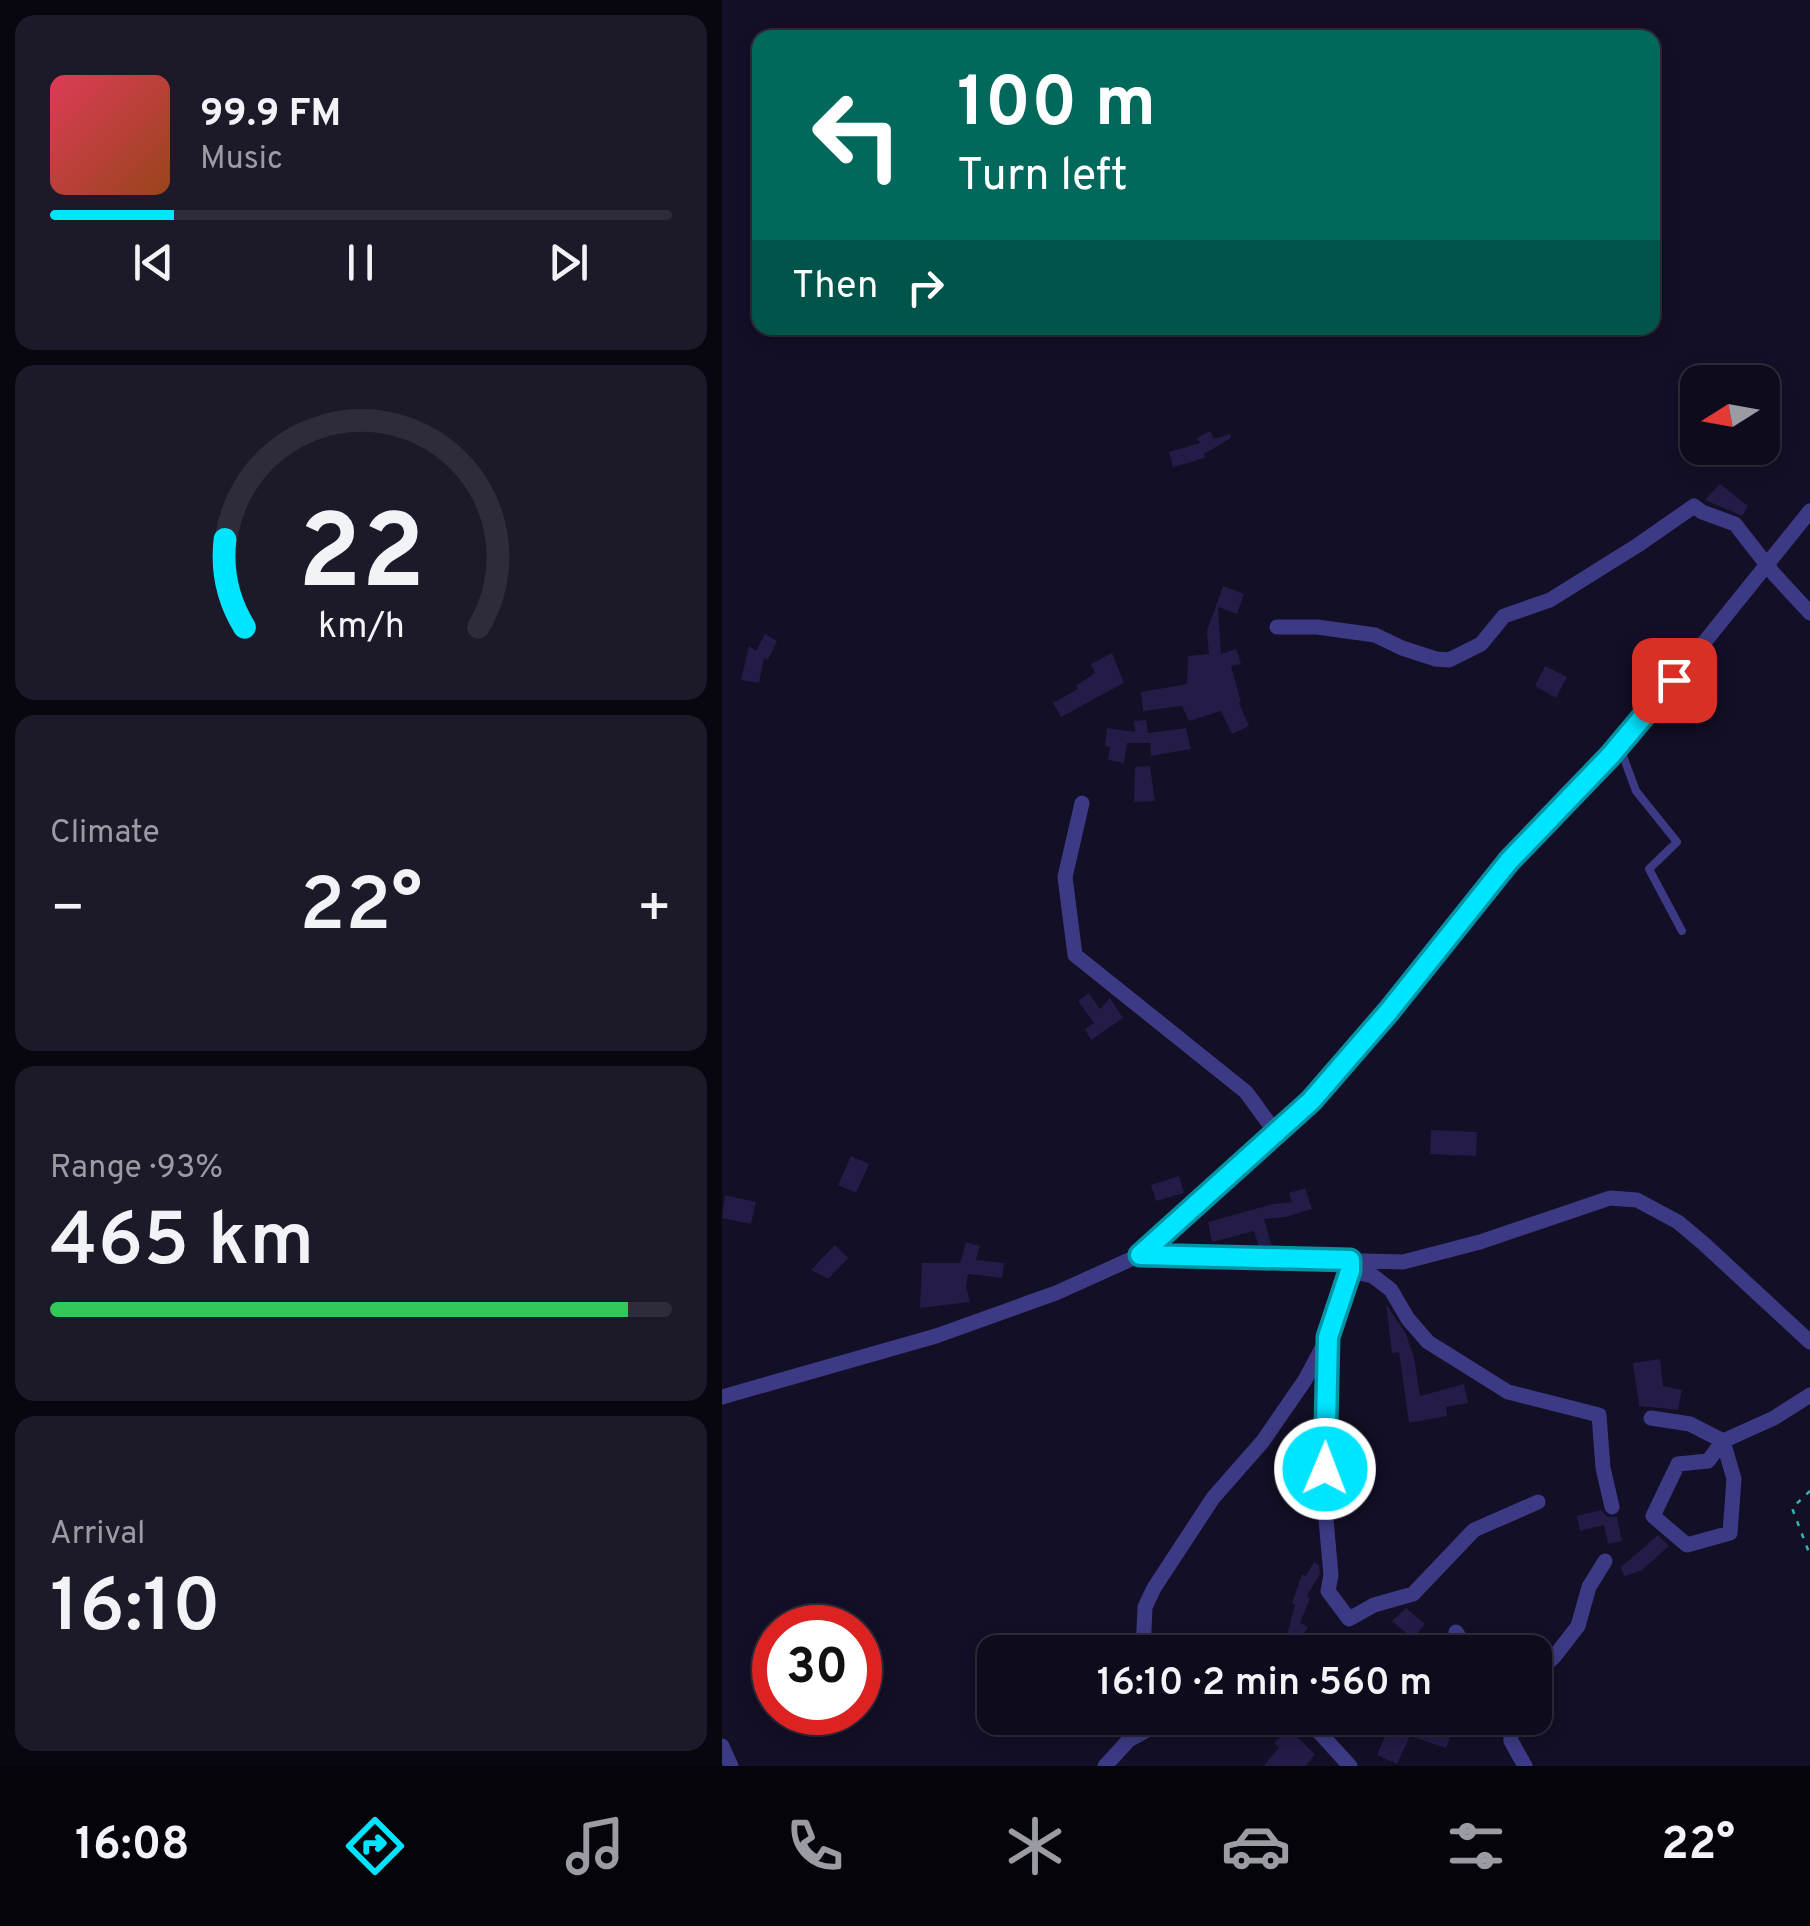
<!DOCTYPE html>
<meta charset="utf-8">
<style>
:root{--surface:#0e0b1c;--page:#1c1929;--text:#f1f3f6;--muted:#9b9ba3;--line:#2e2b3b;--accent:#00e5ff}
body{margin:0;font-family:Overpass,sans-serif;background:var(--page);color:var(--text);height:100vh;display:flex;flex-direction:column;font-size:38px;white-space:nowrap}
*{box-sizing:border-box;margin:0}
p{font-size:32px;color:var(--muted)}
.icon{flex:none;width:55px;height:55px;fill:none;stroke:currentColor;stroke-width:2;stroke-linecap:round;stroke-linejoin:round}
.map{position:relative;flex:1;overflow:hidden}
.panel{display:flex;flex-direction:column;gap:15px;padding:15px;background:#08060f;width:722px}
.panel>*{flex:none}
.top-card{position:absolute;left:30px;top:30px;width:908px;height:305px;border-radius:20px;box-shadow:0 5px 15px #0003,0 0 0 2px var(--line);background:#00695c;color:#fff;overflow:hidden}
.needle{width:65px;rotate:259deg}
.controls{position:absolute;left:958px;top:365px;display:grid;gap:20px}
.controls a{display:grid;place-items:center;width:100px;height:100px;border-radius:20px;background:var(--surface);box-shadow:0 5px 15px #0003,0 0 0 2px var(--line);font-size:50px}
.speed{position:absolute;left:30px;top:1605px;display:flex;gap:20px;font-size:50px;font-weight:700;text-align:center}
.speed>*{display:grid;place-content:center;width:130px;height:130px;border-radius:50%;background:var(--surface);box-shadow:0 5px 15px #0003,0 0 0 2px var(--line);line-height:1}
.speed .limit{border:15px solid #d22;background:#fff;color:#111}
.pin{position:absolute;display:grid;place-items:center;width:85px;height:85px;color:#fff;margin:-42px;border-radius:20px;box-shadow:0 5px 15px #0006}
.me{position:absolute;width:110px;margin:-55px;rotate:1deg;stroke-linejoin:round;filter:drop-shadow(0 0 8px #0008)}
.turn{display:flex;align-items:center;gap:35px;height:210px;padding:0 40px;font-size:45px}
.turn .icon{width:130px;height:130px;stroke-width:2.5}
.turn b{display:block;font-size:70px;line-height:85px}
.then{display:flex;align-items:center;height:95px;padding:0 40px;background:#0003;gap:20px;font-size:38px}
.big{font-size:75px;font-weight:600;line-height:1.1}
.panel .card{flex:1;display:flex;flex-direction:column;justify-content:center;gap:15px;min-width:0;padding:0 35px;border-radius:20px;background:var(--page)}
.panel .dial{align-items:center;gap:0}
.dial svg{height:260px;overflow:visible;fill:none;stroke:var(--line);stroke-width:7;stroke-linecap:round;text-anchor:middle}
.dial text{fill:var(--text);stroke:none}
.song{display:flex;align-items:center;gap:30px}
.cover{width:120px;height:120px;border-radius:15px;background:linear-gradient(135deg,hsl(350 70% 55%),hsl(20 70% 35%))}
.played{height:10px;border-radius:5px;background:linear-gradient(90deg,var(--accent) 20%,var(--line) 20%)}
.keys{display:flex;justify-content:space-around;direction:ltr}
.heat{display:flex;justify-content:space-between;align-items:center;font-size:55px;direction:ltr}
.charge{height:15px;border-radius:8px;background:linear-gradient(90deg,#34c759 93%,var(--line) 0)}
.trip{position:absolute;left:255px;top:1635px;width:575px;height:100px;border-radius:20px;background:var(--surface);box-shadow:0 5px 15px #0003,0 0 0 2px var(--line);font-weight:600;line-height:100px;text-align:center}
.tabs{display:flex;height:160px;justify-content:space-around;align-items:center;background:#06040b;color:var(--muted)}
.tabs .icon{width:70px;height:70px}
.tabs .on{color:var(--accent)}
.tabs b{font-size:45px;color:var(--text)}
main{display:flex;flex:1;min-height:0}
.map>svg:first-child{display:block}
</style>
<main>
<section class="panel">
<div class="card">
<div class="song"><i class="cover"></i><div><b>99.9 FM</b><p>Music</p></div></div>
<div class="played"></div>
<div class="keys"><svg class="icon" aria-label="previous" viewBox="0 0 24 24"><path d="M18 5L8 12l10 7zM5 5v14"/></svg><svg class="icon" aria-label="pause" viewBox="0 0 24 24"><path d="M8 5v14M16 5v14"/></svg><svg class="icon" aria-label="next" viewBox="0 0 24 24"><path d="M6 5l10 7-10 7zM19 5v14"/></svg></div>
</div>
<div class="card dial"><svg viewBox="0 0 100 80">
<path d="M14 69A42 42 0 1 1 86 69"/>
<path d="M14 69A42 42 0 0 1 8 42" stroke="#00e5ff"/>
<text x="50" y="56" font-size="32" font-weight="700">22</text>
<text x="50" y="72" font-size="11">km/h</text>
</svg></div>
<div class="card"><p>Climate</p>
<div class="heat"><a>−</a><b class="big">22°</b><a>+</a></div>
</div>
<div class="card"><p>Range · 93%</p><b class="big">465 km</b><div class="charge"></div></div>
<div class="card"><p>Arrival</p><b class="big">16:10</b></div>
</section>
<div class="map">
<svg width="1088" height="1766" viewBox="0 0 1088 1766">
<rect width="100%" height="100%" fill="#130f26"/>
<path fill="#241b47" d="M488,431L492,439L508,434L509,438L482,454L483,458L451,467L447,452L478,443L475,438Z
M998,484L1026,506L1020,516L983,500Z
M501,586L522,594L515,614L496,607L499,654L514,649L519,664L509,666L519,702L517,703L527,726L510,734L499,711L467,721L460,706L421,711L419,692L465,684L466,656L487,654L485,631Z
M43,634L55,641L46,660L42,658L37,683L19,680L27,646L34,651Z
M390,653L402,683L339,717L331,703L356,689L354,686L373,673L369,664Z
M823,666L845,677L834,698L813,686Z
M424,720L426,733L464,728L469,749L429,756L428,743H405L402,763L386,760L388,747L383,746L385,728L413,732L412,721Z
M428,766L433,801L412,802L413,767Z
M367,993L378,1009L388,998L401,1018L369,1040L363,1029L372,1023L356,1001Z
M709,1130L755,1132L754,1156L708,1154Z
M129,1156L147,1164L134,1193L116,1185Z
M457,1176L462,1193L434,1201L429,1185Z
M583,1188L590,1209L564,1217L542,1219L550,1247H537L532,1231L490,1242L486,1222L551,1204L570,1202L567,1193Z
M3,1195L34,1202L29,1224L0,1218Z
M244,1242L258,1246L254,1260L282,1263L280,1278L246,1274L244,1287L248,1302L198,1308L200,1263H238Z
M113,1245L126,1258L106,1279L89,1270Z
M664,1304L684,1334L692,1357L698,1396L742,1384L746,1403L724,1407L725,1416L687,1423L677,1352L670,1353Z
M938,1359L941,1386L960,1390L956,1410L917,1406L911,1363Z
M879,1510L886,1517H895L900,1541L886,1544L882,1525L858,1531L855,1516Z
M936,1535L947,1546L919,1571L902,1576L899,1567Z
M592,1562L597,1565L598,1574L585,1596L588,1598L578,1623L586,1627L575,1646L564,1639L573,1605L570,1603L580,1574L584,1576Z
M684,1608L703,1624L691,1639L670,1621Z
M648,1718H698L731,1729L724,1748L688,1736L675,1764L655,1755L667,1728Z
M566,1729L593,1754L584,1766H542L557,1747L552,1743Z"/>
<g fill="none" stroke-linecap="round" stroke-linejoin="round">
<path stroke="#2fb8b0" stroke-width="2.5" stroke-dasharray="5 8" stroke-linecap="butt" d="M1088,1491L1070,1508L1088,1555"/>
<path stroke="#3d3a85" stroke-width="8" d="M897,745L914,791L955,842L927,869L960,931"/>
<path stroke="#3d3a85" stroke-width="15" d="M555,627H595L653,635L680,648L714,659L727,660L759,644L782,616L828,600L916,545L972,506L980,512L1013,524L1052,574L1088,613
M360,803L343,877L353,955L524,1092L554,1133
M418,1255L681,1262L758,1242L888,1198L915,1200L956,1222L981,1243L1088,1342
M628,1271L651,1276L669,1290L686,1319L706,1342L786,1392L877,1415L881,1468L890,1507
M606,1337L602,1497L609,1575L606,1591L627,1619L652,1605L691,1594L752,1530L816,1502
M0,1397L214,1336L334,1293L418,1255L589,1101L667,1011L787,861L888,756L952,680L1088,511
M929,1418L968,1424L1001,1441L1012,1479L1008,1533L965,1545L931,1516L956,1464L986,1461L1001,1441L1052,1418L1088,1395
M734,1632L747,1652
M421,1652L423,1607L432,1588L491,1498L541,1441L583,1380L606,1337L628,1271V1259
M812,1674L832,1657L856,1626L867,1587L883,1561
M569,1718L597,1732L628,1766
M788,1718L789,1741L803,1766
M407,1740L447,1718
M0,1746L9,1766
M383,1766L405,1742L418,1718"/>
</g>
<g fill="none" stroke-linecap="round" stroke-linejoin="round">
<defs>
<path id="route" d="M603,1469L606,1337L628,1271V1260L418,1255L589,1101L667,1011L787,861L888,756L952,680"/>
</defs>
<use href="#route" stroke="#0095a6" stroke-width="25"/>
<use href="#route" stroke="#00e5ff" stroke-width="18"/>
</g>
</svg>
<div class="controls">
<a><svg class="needle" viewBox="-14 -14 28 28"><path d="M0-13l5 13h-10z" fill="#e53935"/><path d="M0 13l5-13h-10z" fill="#9b9ba3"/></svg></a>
</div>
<div class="speed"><div class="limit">30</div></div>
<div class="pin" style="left:952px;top:680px;background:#d93025"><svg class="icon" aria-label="arrive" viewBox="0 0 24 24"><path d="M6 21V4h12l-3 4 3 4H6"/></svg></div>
<svg class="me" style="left:603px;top:1469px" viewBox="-20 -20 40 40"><circle r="17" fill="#00e5ff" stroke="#fff" stroke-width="3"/><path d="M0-11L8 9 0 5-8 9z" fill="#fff"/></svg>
<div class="trip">16:10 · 2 min · 560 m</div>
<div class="top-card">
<div class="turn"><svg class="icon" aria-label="left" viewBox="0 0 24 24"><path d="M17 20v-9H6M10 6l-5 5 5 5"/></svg><div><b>100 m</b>Turn left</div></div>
<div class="then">Then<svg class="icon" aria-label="right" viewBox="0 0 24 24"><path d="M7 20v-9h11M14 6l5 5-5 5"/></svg></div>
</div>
</div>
</main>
<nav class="tabs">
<b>16:08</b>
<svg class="icon on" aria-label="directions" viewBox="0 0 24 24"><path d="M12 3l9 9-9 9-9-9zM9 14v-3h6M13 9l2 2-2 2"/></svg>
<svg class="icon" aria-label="music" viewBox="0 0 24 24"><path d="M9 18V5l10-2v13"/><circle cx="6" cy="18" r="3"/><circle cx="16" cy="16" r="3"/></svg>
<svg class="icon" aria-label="phone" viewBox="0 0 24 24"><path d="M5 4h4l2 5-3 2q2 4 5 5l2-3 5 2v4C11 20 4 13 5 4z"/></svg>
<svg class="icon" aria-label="climate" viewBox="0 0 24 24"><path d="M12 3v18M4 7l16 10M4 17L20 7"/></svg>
<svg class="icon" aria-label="car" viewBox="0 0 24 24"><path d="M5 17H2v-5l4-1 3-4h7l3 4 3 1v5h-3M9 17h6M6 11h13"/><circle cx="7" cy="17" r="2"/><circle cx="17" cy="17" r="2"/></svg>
<svg class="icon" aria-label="filters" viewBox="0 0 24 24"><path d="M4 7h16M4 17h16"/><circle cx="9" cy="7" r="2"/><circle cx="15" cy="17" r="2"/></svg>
<b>22°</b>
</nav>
